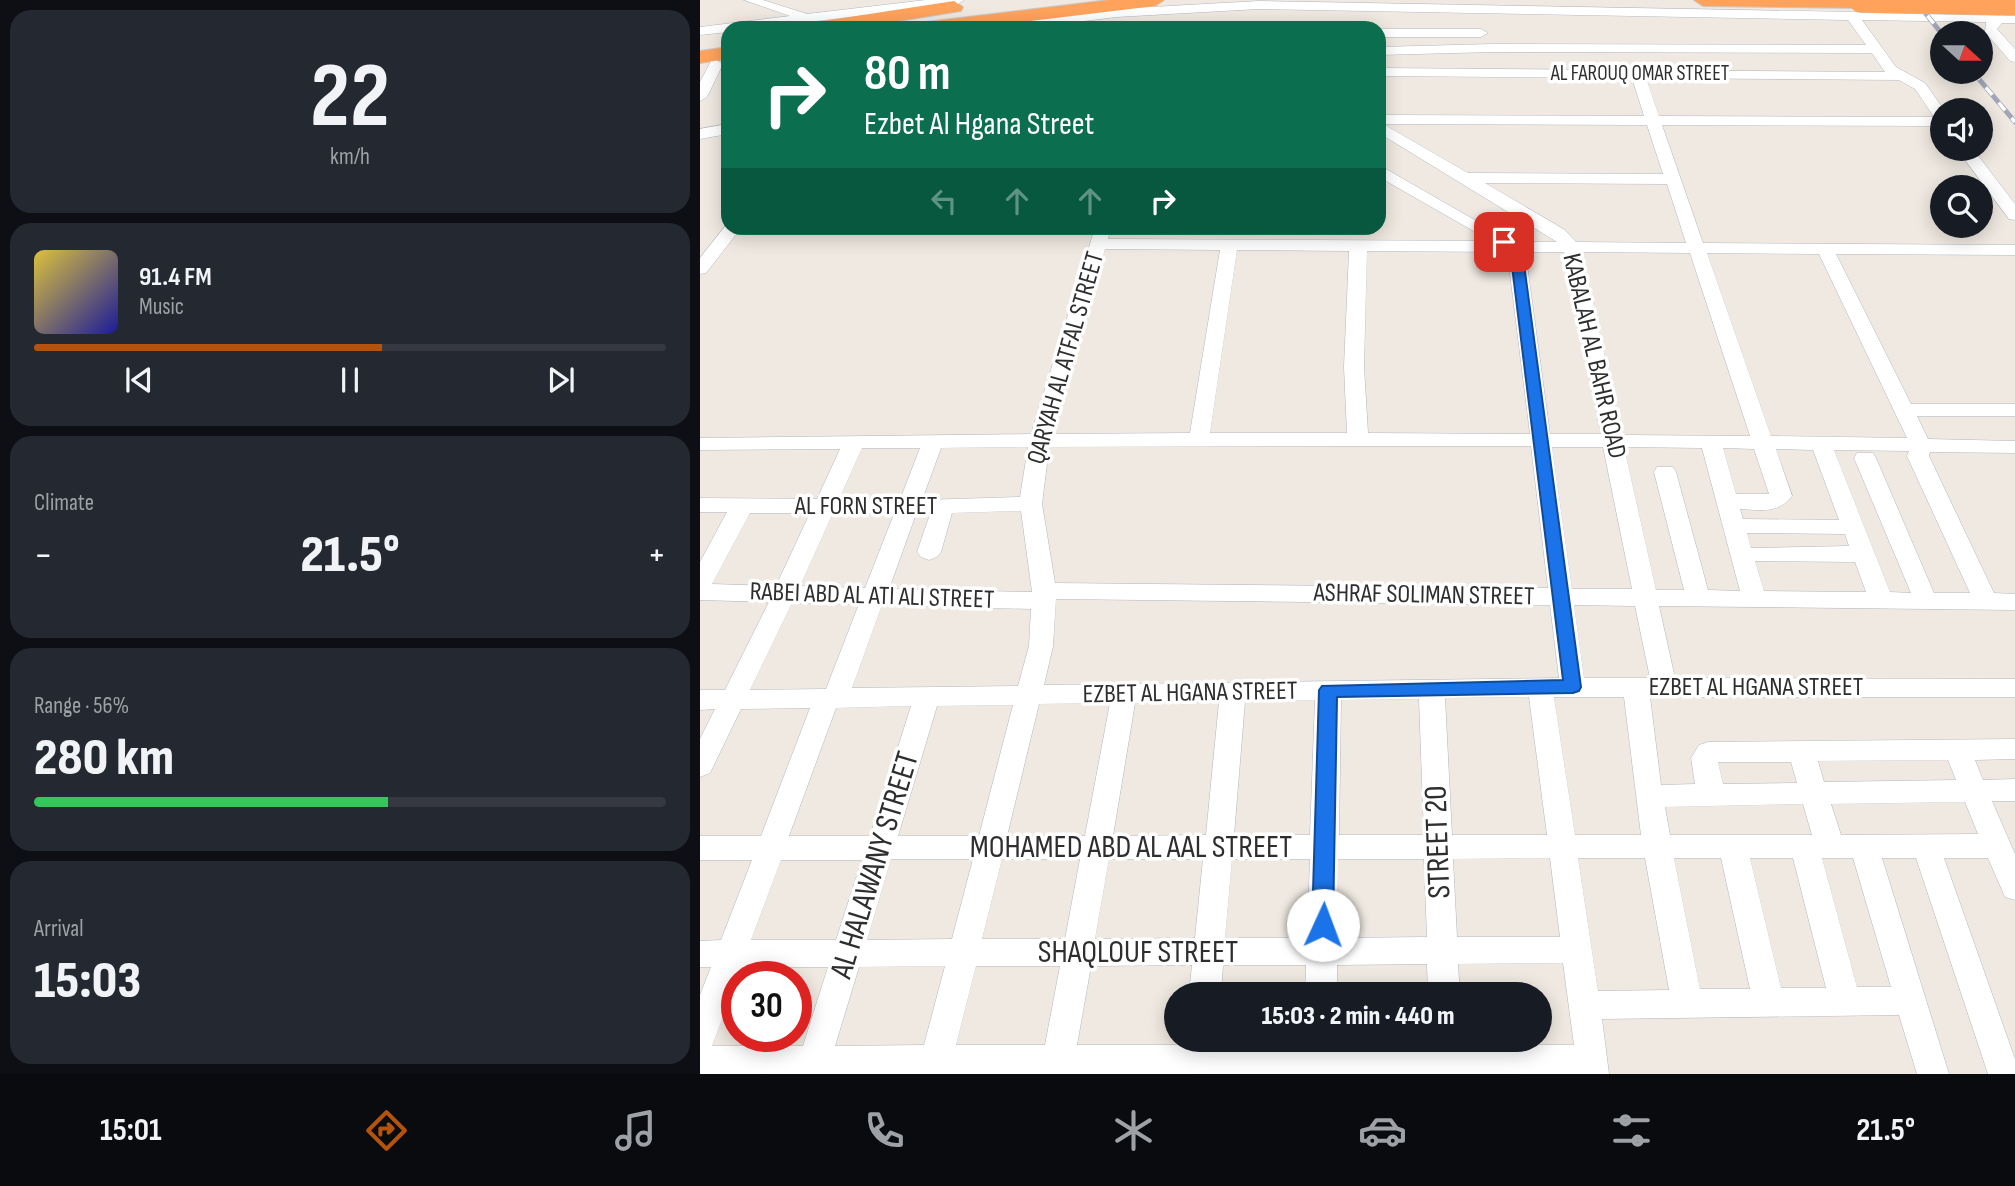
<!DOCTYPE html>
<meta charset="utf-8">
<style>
:root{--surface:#171b24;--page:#242831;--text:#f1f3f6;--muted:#9ea1a6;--line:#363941;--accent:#b45309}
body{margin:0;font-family:"Sofia Sans Condensed",sans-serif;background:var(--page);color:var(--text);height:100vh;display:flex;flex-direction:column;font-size:26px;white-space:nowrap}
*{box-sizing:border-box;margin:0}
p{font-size:23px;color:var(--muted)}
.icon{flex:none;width:38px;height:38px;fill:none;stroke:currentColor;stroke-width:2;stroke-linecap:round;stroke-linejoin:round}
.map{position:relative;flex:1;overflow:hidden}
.details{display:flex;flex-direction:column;gap:10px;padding:10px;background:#0d0f14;width:700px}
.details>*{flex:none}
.guide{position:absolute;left:21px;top:21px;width:665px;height:214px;border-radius:21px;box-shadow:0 4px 18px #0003;background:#0b6e4f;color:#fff;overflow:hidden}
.needle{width:46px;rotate:111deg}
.fabs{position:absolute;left:1230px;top:21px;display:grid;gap:14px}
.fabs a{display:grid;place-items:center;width:63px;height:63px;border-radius:50%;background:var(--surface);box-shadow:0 4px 18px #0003;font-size:35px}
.speed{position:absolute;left:21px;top:961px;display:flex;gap:14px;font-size:35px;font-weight:700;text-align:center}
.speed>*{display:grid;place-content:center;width:91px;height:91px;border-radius:50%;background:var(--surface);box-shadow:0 4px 18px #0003;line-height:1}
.speed .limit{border:10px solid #d22;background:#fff;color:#111}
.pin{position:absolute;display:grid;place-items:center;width:60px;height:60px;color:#fff;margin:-30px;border-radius:14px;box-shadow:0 4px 10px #0006}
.me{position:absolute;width:77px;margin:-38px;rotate:2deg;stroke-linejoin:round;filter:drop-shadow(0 0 5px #0008)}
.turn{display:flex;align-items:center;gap:24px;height:147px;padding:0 28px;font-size:32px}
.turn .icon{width:91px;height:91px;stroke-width:2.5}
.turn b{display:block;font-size:49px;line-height:60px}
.lanes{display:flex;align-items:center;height:66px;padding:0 28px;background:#0003;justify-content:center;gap:35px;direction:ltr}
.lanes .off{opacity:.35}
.big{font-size:52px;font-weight:800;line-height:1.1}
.details .widget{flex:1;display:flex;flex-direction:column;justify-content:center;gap:10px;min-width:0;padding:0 24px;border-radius:21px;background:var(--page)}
.details .dial{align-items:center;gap:0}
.dial b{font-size:91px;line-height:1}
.song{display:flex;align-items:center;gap:21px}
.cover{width:84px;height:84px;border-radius:10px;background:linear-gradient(135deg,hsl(50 70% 55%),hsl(240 70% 35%))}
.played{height:7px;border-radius:4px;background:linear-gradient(90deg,var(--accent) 55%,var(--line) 55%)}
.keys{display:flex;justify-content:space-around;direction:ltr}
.heat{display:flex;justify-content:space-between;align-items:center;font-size:38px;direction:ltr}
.charge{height:10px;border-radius:5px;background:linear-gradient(90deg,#34c759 56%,var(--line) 0)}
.trip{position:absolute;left:464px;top:982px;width:388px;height:70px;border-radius:35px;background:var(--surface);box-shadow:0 4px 18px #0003;font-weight:800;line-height:70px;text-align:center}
.tabs{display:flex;height:112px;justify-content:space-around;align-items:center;background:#090b0e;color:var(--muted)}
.tabs .icon{width:49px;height:49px}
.tabs .on{color:var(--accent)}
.tabs b{font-size:32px;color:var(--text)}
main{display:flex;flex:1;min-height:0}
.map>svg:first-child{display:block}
</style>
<main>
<section class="details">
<div class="widget dial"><b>22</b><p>km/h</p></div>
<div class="widget">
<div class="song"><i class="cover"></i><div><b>91.4 FM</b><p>Music</p></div></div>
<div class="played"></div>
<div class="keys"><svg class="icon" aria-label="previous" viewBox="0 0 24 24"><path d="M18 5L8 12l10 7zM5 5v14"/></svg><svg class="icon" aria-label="pause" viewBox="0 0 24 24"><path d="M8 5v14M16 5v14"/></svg><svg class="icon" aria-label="next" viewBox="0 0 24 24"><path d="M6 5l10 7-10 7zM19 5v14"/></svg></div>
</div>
<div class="widget"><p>Climate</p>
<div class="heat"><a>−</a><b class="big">21.5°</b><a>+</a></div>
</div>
<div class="widget"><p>Range · 56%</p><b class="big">280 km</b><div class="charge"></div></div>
<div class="widget"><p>Arrival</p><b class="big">15:03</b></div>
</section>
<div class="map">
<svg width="1315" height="1074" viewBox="0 0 1315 1074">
<rect width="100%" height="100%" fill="#efe9e1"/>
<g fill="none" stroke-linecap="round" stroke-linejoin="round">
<defs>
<path id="minor" d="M44,0H63L107,14L226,0H264L258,4L58,28H28V32L0,35V27L90,16Z
M559,1L1315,15V23H1302L1297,29L1315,49V62L1310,61L1285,32L1286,22L1162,20L1196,67L1225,83L1244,110L1242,126L962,125L1003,243L1315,245V255L1136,254L1211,404H1315V416H1217L1228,439L1315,441V453L1230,452L1229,456L1294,593L1315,594V610L959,606L975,678L1315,679V697H950L961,785L995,784L991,758L999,745L1008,742L1315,739V759L1275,760L1283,780L1315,779V801H1292L1315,854V900L1305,897L1288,858H1244L1315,1059V1074H1288L1216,858H1182L1249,1074H1217L1199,1015L902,1019L909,1074H0V995L11,967H0V941L21,940L52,860H0V836H61L110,708L41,709L10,773L0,777V739L15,709L0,710V690H25L69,602L0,600V562L27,512H0V498L117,499L140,449L0,450V438L331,434L395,228H411L408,239L791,241L679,177V165L813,242H857L679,133V115L944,116L932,78L679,76V68L1185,72L1172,53L793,52L679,55V47L793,44L1166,45L1148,20L559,9L416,17L329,28H291L298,24L416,9ZM946,78L1199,80L1215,89L1234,117L959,116ZM683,124L947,125L963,174L768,173ZM785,183L967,184L986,243L876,242L865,230ZM405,249L520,250L490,433L352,434ZM537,250L649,251L644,367L647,433H510ZM667,251L803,252L808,258L830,434L668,433L664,367ZM822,252H864L901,434H850L826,257ZM882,252L990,253L1050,436L922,435ZM1007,253L1119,254L1207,438L1071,436ZM652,446H831L848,588L355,583L342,504L349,447ZM328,447L320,497L222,500L241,448ZM852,447H903L932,589H872ZM924,447L1002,448L1040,591L1008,590L976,472L973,467H957L954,472L984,590H956ZM162,448H220L200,500L139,499ZM1023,448L1054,449L1069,494H1036ZM1076,449L1113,450L1139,520L1043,519L1040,509C1060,510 1079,514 1092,496ZM1134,450L1209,451L1207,456L1270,593H1234L1176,458L1173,453H1157L1154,458L1211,593L1190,592ZM321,511L332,592L189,589L216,514H230L217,552L221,557L229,560L237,557L241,552L252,513ZM50,513H110L76,586L12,584ZM133,513L194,514L165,588L100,586ZM1047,533L1145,534L1149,546L1051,548ZM1055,561L1155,562L1166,592L1064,591ZM356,599L850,605L859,678L344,685L353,646ZM92,603L159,604L126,689L50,690ZM182,605L331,609L329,646L318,686L152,688ZM874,605L935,606L950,678H884ZM829,697L847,835H752L745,698ZM854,697H924L941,835H875ZM719,699L724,835H639L641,700ZM615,700L610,835H534L545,701ZM519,702L506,835L413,836L435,703ZM410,703L385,836H307L339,704ZM313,705L279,836H198L237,706ZM211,706L170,836H89L136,708ZM1248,760L1256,780L1124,782L1118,761ZM1018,762H1091L1097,783L1023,784ZM1265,802L1278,834L1141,835L1131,804ZM1103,804L1112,835H970L965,807ZM850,858L860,937H757L753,859ZM878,858H945L969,990L898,991ZM974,858H1021L1050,989H1000ZM1050,858H1093L1126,988H1081ZM1122,858H1153L1191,987H1157ZM191,859H273L252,939L167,940ZM302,859H380L365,939H282ZM409,859H503L495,938L395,939ZM532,859H610L607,938H525ZM638,859H724L727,937L637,938ZM81,860H162L136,940H51ZM863,963L874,1045H377L391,966L492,965L489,994H521L523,965H606L605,994H637V965L727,964L728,994H760L758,964ZM245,966L224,1045L135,1046L159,967ZM276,966H360L345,1045H256ZM42,967H128L103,1046H12Z
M679,29H781L788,33L781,37H679Z
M16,60L23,64L7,97L0,101V82L11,61Z
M28,124V134L0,139V129Z
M1257,149H1273L1315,204V220L1309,219Z
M27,224L28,228H41L6,273L0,274V258Z"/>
<path id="highway" d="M409,0H464L455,6L273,28H216L226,22Z
M994,0H1168L1169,2L1160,8L1003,6Z
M254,1L263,7L261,11L155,28H107L117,22Z
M28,47V59L0,63V51Z"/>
</defs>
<use href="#minor" stroke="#b4b7c1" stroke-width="1"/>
<use href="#highway" stroke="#c9c9c9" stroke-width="2"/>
<use href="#minor" fill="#fff" fill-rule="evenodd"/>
<use href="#highway" fill="#ffa35c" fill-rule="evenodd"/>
<defs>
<path id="rail" d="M1215,0L1242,34
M1273,72L1315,122"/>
</defs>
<use href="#rail" stroke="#a3a6b8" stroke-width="5"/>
<use href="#rail" stroke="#fff" stroke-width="3.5" stroke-dasharray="10" stroke-linecap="butt"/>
<defs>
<path id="highway-bridge" d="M1160,2L1315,5"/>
</defs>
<use href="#highway-bridge" stroke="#c9c9c9" stroke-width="22" stroke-linecap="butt"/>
<use href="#highway-bridge" stroke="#ffa35c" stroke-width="21"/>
</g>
<path fill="#1a73e8" stroke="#114b97" stroke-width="2" d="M804,239L808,240L823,257L881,687L879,691L873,693L637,697L633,925L630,931L623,934L615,931L612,925L619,690L622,686L863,680L811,258L798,242Z"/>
<g text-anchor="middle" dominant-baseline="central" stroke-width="7" stroke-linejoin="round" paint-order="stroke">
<g font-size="21" fill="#2e2e2e" stroke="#fff">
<text x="940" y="73">AL FAROUQ OMAR STREET</text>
</g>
<g font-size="26" fill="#2e2e2e" stroke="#fff">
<text transform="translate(894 356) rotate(77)">KABALAH AL BAHR ROAD</text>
<text transform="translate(366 358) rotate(-74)">QARYAH AL ATFAL STREET</text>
<text x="166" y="506">AL FORN STREET</text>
<text transform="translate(724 595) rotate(1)">ASHRAF SOLIMAN STREET</text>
<text transform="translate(172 596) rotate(2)">RABEI ABD AL ATI ALI STREET</text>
<text x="1056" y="687">EZBET AL HGANA STREET</text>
<text transform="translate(490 693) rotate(-1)">EZBET AL HGANA STREET</text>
</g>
<g font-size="32" fill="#2e2e2e" stroke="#fff">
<text transform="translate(738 842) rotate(-92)">STREET 20</text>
<text x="431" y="847">MOHAMED ABD AL AAL STREET</text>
<text transform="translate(175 865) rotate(-73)">AL HALAWANY STREET</text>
<text x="438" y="952">SHAQLOUF STREET</text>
</g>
</g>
</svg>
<div class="fabs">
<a><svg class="needle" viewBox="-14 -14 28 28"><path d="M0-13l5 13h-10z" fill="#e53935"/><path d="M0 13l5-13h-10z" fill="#9ea1a6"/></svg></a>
<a><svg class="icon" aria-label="sound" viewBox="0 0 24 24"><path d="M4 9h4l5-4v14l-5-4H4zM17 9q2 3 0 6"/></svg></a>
<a><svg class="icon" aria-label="search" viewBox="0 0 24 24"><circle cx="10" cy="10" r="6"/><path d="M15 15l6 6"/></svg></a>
</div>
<div class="speed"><div class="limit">30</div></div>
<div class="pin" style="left:804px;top:242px;background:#d93025"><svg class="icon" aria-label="arrive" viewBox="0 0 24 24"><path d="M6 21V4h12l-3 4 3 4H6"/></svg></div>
<svg class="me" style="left:623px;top:925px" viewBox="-20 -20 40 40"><circle r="19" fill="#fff"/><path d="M0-13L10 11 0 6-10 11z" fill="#1a73e8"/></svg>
<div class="trip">15:03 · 2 min · 440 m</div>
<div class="guide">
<div class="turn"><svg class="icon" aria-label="right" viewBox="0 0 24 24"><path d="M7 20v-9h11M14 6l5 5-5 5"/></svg><div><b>80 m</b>Ezbet Al Hgana Street</div></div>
<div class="lanes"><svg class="icon off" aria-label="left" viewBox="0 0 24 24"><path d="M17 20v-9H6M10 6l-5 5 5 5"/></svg><svg class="icon off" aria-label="ahead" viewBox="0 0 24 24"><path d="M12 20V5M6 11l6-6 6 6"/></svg><svg class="icon off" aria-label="ahead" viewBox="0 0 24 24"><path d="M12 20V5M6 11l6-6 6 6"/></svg><svg class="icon" aria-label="right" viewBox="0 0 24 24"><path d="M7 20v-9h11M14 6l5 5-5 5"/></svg></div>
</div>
</div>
</main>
<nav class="tabs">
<b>15:01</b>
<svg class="icon on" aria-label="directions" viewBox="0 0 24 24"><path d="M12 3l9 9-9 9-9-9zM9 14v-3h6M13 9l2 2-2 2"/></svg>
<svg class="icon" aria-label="music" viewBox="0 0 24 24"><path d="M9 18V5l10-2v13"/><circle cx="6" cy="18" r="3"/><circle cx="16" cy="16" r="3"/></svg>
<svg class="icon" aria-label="phone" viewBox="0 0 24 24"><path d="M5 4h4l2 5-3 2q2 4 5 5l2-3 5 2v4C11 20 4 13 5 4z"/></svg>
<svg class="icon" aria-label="climate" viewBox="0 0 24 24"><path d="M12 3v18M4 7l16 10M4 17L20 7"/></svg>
<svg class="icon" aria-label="car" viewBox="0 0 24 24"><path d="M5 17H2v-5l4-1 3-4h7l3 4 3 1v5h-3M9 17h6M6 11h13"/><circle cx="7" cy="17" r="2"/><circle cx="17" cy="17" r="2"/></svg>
<svg class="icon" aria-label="filters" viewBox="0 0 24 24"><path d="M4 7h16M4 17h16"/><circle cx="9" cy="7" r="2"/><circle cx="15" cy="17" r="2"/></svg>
<b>21.5°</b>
</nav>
